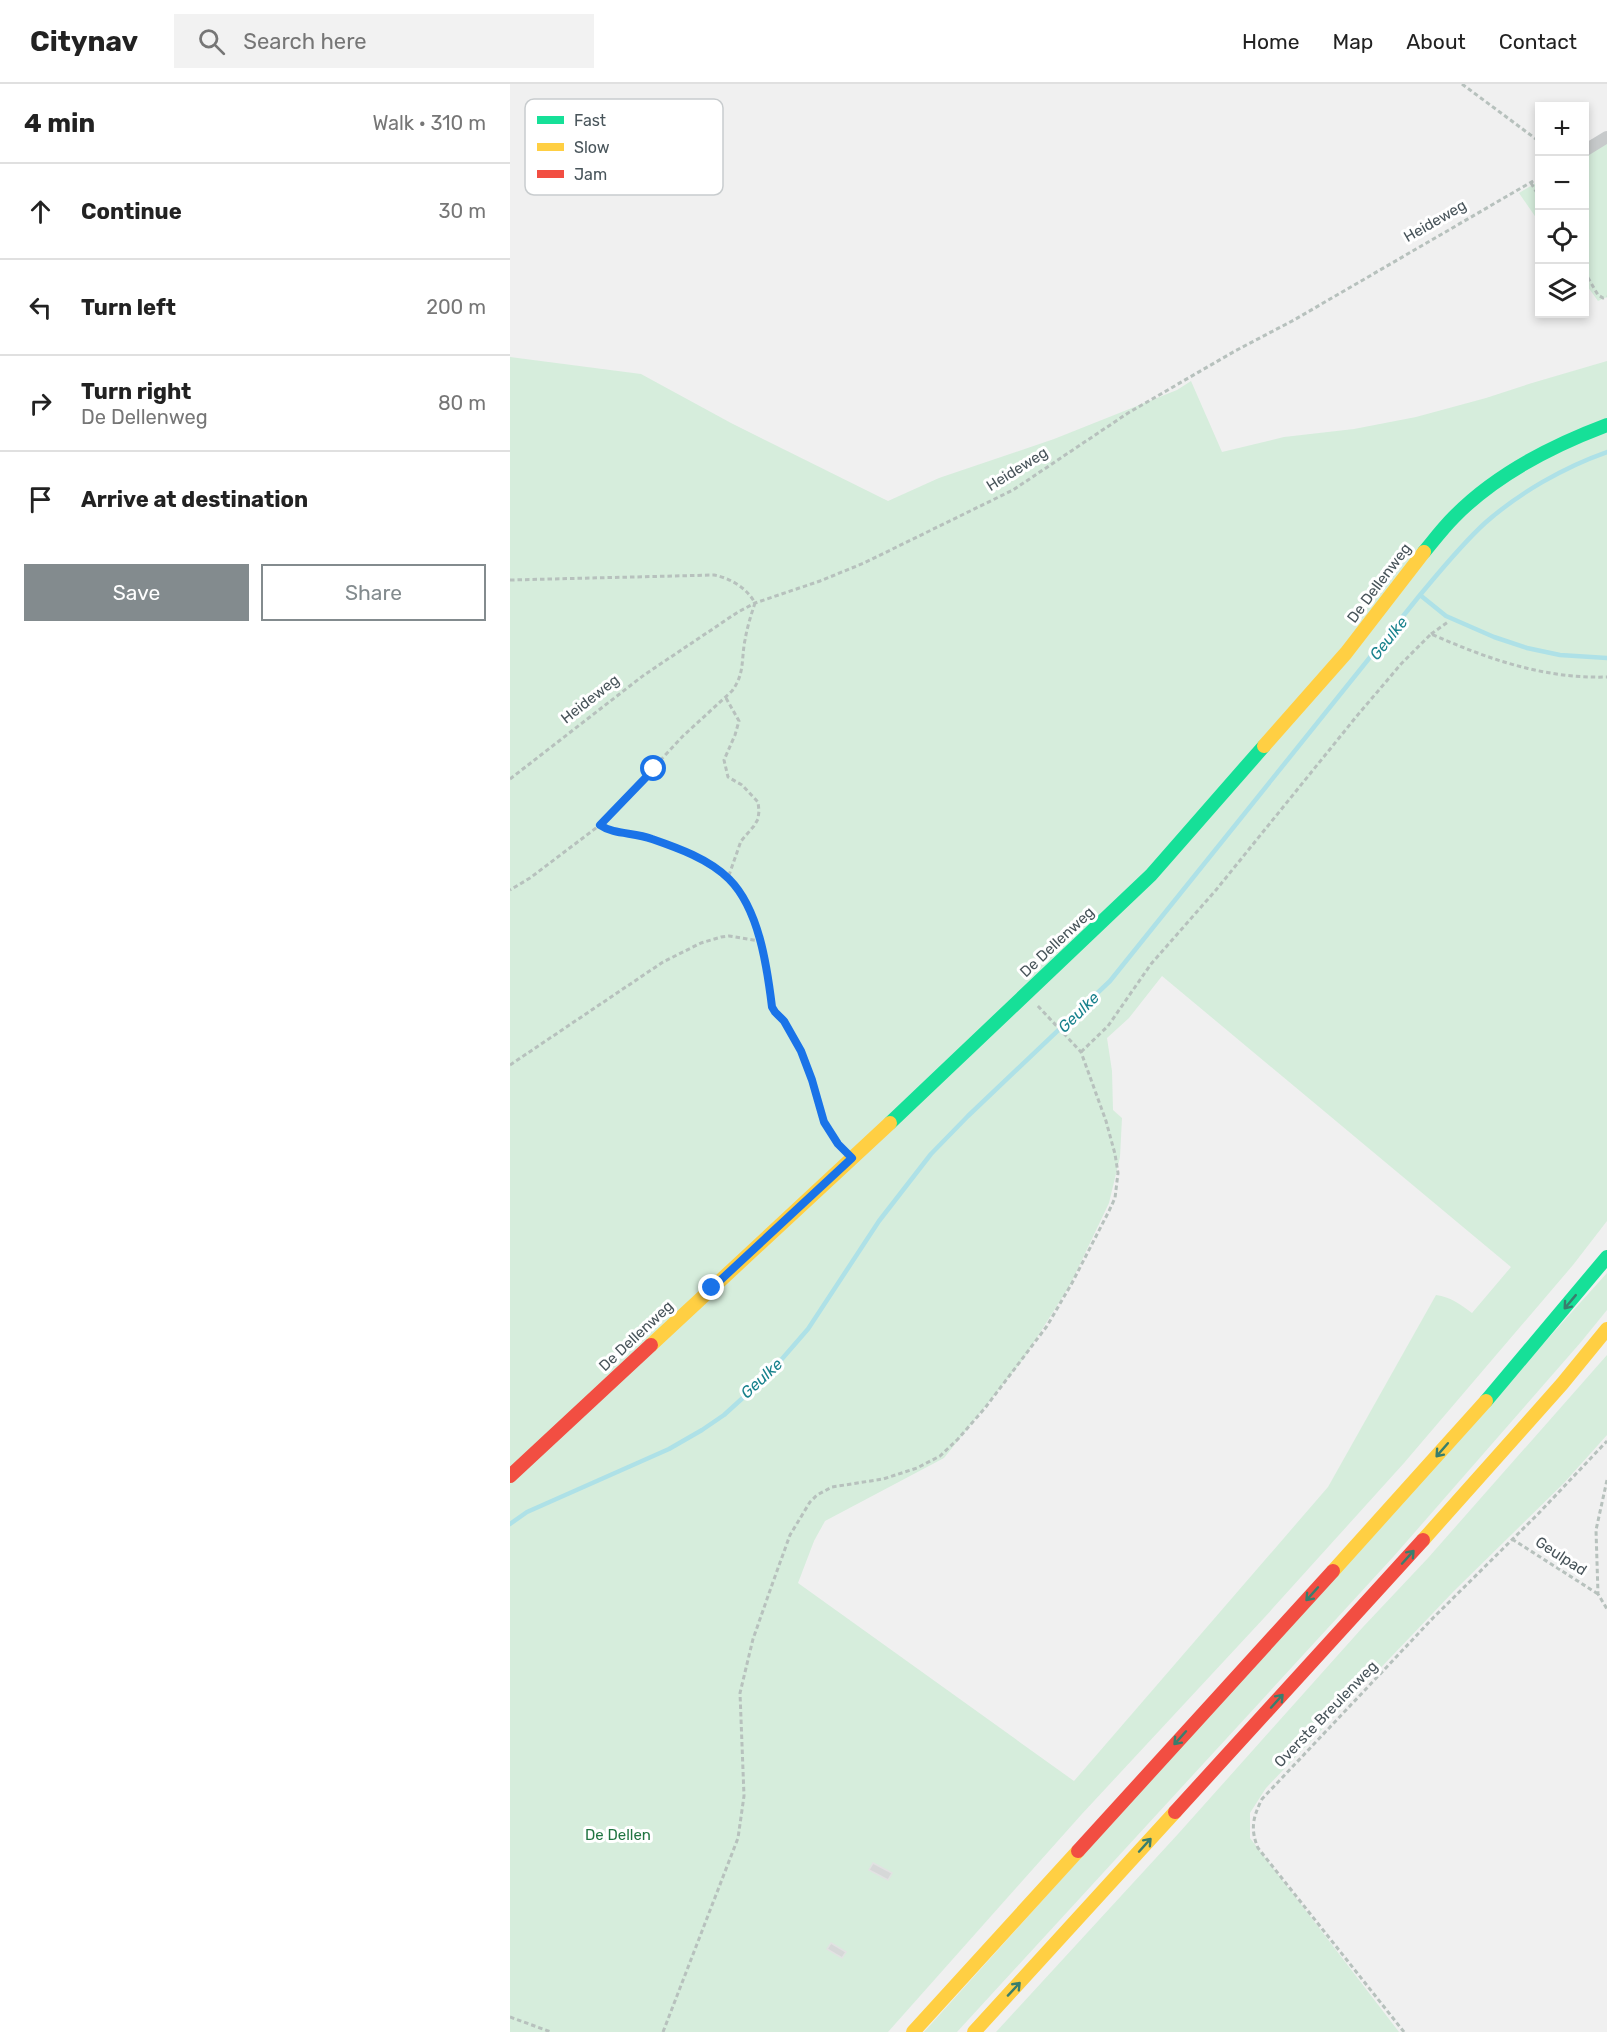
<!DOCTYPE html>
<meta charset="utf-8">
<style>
:root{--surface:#fff;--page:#f2f2f2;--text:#222;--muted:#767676;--line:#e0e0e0;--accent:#838b8e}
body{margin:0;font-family:Rubik,sans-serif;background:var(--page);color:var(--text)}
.controls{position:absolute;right:18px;top:18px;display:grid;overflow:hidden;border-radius:0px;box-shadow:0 3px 9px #0003}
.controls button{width:54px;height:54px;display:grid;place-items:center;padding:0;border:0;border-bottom:2px solid var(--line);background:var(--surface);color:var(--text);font:30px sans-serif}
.stop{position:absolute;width:18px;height:18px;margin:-14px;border:4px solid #1a73e8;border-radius:50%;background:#fff}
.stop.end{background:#1a73e8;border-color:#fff;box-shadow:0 2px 6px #0008}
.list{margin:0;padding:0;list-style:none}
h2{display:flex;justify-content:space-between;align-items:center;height:78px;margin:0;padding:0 24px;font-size:26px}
h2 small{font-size:20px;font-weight:400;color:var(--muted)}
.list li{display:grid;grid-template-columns:39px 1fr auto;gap:18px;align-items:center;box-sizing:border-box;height:96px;padding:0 24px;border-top:2px solid var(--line)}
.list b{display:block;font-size:22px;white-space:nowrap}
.list p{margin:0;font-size:20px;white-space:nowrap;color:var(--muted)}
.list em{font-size:20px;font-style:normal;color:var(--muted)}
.actions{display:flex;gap:12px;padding:18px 24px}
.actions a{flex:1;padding:14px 0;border:2px solid var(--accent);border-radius:0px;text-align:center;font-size:21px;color:var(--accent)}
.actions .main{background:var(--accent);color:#fff}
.icon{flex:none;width:33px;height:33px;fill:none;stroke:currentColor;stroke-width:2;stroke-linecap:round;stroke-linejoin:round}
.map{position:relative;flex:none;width:1097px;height:1948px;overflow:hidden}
header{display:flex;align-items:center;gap:36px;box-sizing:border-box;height:84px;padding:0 30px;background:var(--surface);border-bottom:2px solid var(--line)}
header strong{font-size:28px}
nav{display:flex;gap:33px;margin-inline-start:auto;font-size:21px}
.search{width:420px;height:54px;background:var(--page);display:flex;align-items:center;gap:15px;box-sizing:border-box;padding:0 21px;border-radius:0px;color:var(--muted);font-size:22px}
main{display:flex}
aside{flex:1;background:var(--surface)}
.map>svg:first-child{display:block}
.green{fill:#d6eddc;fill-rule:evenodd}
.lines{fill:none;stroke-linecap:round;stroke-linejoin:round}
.stream{stroke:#aee1e7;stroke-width:4.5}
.building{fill:#d6d8d8;stroke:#e1e2e2;stroke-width:1.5}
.path{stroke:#b7c1bd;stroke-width:3;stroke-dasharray:4.5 3;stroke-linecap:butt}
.street{stroke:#c7cacb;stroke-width:12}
.fast{stroke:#16e098;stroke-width:14}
.slow{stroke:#ffcf43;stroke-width:14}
.jam{stroke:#f24e42;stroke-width:14}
.oneway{stroke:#397e6d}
.route{stroke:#1a73e8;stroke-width:8}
.labels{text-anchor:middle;stroke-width:6;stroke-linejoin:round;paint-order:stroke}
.street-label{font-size:15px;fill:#48545a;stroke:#fff}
.park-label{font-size:15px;fill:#207441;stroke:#fff}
.water-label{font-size:16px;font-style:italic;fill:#19828d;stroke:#fff}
.key{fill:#fff;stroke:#c8ccce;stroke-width:1.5}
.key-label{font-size:16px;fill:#48545a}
</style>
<header>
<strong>Citynav</strong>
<div class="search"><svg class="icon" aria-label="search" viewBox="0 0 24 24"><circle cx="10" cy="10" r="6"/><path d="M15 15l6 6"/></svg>Search here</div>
<nav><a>Home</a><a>Map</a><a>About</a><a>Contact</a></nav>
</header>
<main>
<aside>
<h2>4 min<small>Walk · 310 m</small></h2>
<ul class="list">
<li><svg class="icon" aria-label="ahead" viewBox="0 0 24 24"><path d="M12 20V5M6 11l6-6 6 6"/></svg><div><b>Continue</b></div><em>30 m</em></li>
<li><svg class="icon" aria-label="left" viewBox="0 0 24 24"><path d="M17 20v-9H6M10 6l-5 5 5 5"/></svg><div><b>Turn left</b></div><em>200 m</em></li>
<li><svg class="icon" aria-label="right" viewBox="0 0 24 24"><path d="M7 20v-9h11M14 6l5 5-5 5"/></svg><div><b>Turn right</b><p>De Dellenweg</p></div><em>80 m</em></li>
<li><svg class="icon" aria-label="arrive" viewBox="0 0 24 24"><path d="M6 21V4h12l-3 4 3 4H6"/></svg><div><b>Arrive at destination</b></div></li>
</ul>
<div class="actions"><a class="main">Save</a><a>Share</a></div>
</aside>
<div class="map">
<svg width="1097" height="1948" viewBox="0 0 1097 1948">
<rect width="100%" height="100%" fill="#f0f0f0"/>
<!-- green -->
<path class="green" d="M1097,57V213L1088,217L1075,199L1074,71Z
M1029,97V138L1009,109Z
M0,273L131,290L221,339L378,417L429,394L544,355L667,306L681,297L712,368L774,353L844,345L906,333L976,314L1022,299L1097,277V1137L1063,1181L894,1379L754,1534L571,1731L378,1948H0ZM652,892L1001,1183L962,1229C950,1220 941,1213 926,1211L818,1403L564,1697L288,1499L304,1457L315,1437L434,1374L514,1274L560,1201L599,1119L610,1073L612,1034L603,1026L602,987L597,954L619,934Z
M1097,1189V1226L1071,1258L884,1472L447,1948H414Z
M1097,1271V1351L1054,1399L944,1507L756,1704L740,1729V1754L889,1948H486L668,1750L853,1543L918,1474Z"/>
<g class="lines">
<!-- stream -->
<path class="stream" d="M910,511L936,532L984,553L1017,564L1050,571L1097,574
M0,1440L17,1428L159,1365L192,1346L214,1331L258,1291L298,1245L369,1137L421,1070L458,1032L600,897L910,511C931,486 951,461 975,439C1009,409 1054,383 1097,368"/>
</g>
<!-- building -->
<path class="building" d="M363,1779L382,1789L378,1796L359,1786Z
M321,1859L336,1868L332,1874L317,1865Z"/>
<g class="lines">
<!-- path -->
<path class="path" d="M952,0L1030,58
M1021,99L1030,114
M1074,187L1088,211L1093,214L1097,213
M0,496L204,491C220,494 237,504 245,519C241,531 237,544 235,556C231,576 235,589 222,607L173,652L90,741L20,794L0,806
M921,550L938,538
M216,614L229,637L225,651L214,676L218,693L232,701L248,718L249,727L248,735L244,742L231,757L218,794
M0,695L134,591L228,528L245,519L310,497L354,479L503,406L618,329L725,267L784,236L1030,93
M90,741C101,749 112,747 125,749C132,751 139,754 146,756C171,765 200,776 219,795C249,825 257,882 262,923C265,929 270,932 274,937C281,945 286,956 290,966C306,998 306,1037 332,1064
M571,968L598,942L641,880L706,806L846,633L891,580L921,550C978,575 1034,595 1097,593
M0,981L153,878L191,859L211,853L219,852L249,857
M1097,1396L1086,1446L1088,1510L1097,1525
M1002,1455L1088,1510
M0,1933L41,1948
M153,1948L228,1754L234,1712L230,1609L243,1555L263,1498L280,1451L300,1418L307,1411L322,1403L373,1395L407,1384L430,1372L448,1355L475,1324L537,1242L562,1199L599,1127L605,1114L608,1089L605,1070L596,1037L571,968L527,921
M894,1948L748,1764C740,1745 743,1733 752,1715L923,1534L1028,1430L1097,1357"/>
<!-- street -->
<path class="street" d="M1074,67L1097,53"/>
<!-- fast -->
<path class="fast" d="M914,468C924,456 933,444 944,433C986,390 1041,362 1097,341
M380,1039L641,791L754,662
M976,1317L1097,1173"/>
<!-- slow -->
<path class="slow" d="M754,662L836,569L914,468
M141,1261L380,1039
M913,1456L1052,1300L1097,1245
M823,1487L976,1317
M403,1948L568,1767
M464,1948L665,1728"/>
<!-- jam -->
<path class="jam" d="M0,1392L141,1261
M665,1728L913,1456
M568,1767L823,1487"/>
</g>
<!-- one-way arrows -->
<defs><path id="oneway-shaft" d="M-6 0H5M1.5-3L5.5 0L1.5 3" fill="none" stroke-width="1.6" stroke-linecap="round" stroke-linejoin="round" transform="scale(1.5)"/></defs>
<g class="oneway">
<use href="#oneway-shaft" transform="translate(1060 1218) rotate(130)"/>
<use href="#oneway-shaft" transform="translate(932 1366) rotate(131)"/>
<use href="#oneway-shaft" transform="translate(898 1473) rotate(-48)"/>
<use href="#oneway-shaft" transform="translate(802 1510) rotate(132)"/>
<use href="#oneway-shaft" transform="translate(767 1617) rotate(-48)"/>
<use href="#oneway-shaft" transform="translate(670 1654) rotate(132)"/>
<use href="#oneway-shaft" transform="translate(635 1761) rotate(-48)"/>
<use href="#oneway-shaft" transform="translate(504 1905) rotate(-47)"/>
</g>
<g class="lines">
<!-- route -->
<path class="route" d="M144,685L90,741C104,751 124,748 142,755C168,764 199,775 219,795C249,825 257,882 262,923L265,928L274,937L291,967L302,996L314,1038L328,1060L342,1074L202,1204"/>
</g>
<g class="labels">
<!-- street labels -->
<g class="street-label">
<text transform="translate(925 137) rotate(-30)" y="5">Heideweg</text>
<text transform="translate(507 385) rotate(-32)" y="5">Heideweg</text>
<text transform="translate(869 499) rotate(-53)" y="5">De Dellenweg</text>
<text transform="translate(80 615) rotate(-38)" y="5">Heideweg</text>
<text transform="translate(547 858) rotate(-43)" y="5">De Dellenweg</text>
<text transform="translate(126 1252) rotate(-43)" y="5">De Dellenweg</text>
<text transform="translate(1051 1472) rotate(33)" y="5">Geulpad</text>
<text transform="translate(816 1630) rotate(-46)" y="5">Overste Breulenweg</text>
</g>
<!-- park labels -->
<g class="park-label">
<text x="108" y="1756">De Dellen</text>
</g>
<!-- water labels -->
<g class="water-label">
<text transform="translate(878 554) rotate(-51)" y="6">Geulke</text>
<text transform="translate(568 928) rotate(-44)" y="6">Geulke</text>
<text transform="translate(251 1294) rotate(-43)" y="6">Geulke</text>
</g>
</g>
<!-- legend -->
<rect x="15" y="15" width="198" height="96" rx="9" class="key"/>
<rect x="27" y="32" width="27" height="8" fill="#16e098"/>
<rect x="27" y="59" width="27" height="8" fill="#ffcf43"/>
<rect x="27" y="86" width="27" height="8" fill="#f24e42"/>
<g class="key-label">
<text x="64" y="42">Fast</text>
<text x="64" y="69">Slow</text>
<text x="64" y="96">Jam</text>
</g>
</svg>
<div class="controls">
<button>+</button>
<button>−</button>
<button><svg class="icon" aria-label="locate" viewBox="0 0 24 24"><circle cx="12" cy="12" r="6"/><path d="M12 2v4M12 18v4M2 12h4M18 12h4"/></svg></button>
<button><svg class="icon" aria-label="layers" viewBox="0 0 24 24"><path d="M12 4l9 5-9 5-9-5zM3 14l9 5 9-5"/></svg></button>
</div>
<div class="stop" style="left:144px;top:685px"></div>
<div class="stop end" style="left:202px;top:1204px"></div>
</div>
</main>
